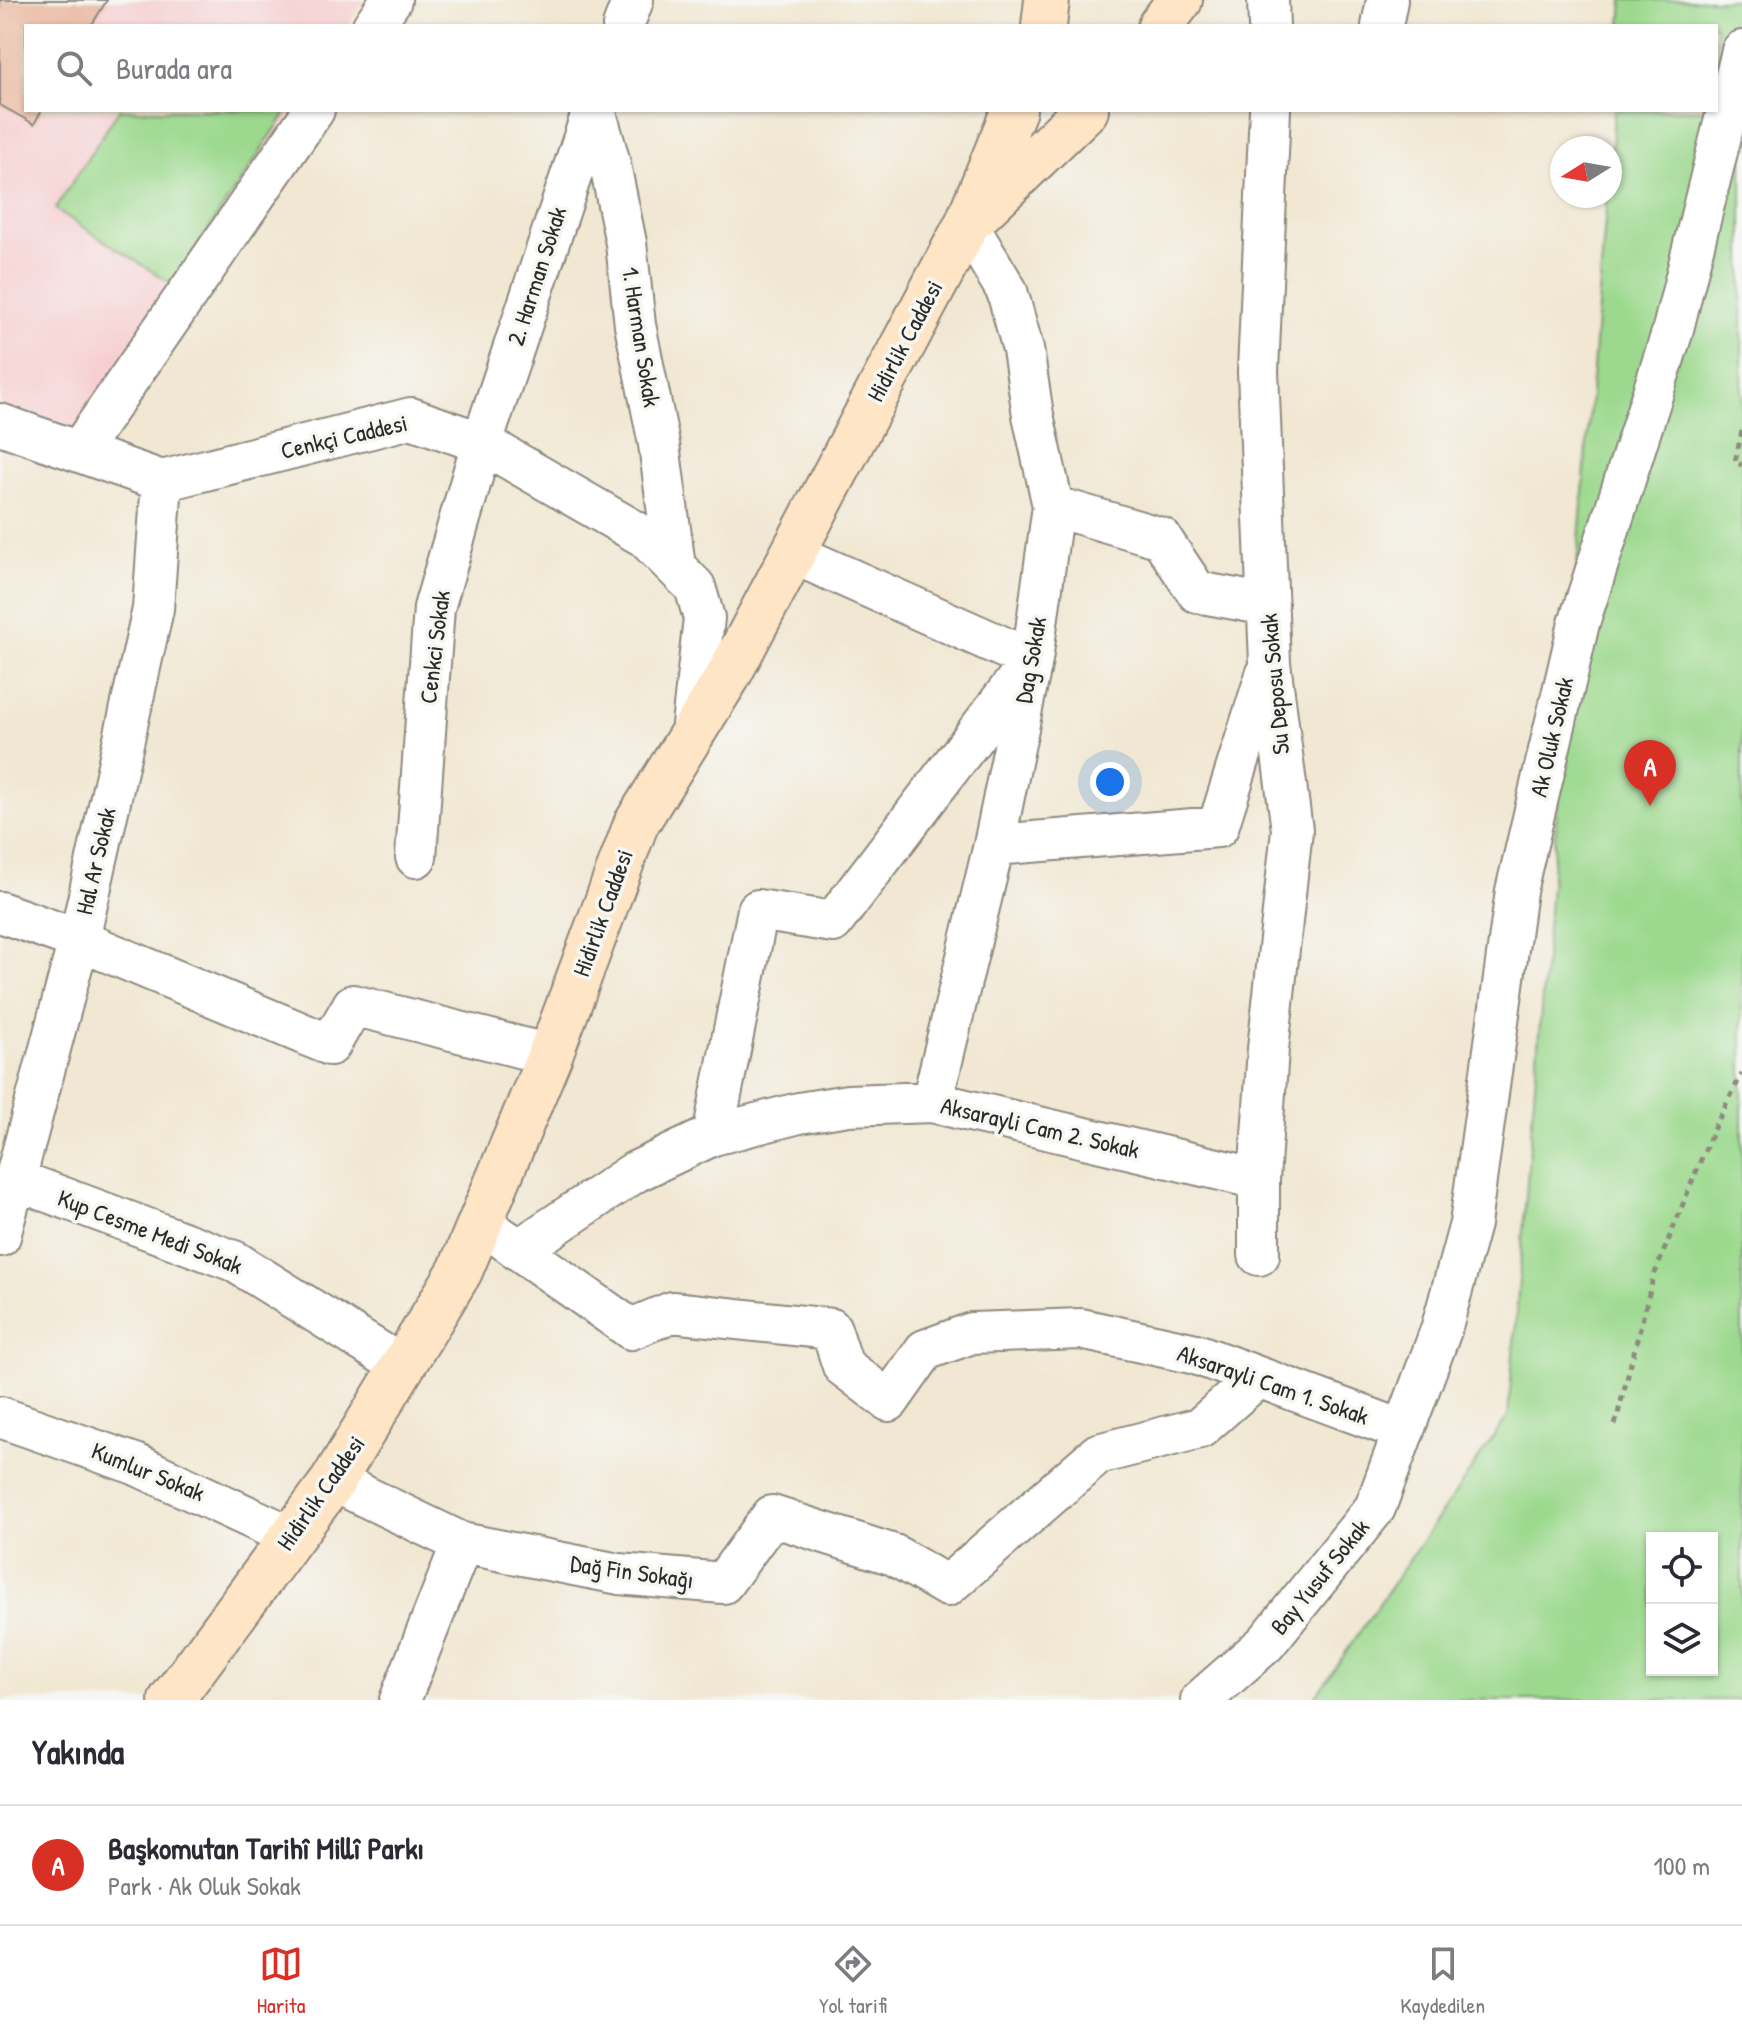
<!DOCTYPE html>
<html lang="tr">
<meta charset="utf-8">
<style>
:root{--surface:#fff;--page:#f2f2f3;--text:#2b2b33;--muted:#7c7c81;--line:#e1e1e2;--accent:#d93025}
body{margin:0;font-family:"Patrick Hand",sans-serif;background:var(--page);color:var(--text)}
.controls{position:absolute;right:24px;bottom:24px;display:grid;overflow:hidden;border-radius:0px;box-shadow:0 2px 6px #0004}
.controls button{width:72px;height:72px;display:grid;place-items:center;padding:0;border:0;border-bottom:2px solid var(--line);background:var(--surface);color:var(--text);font:40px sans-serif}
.compass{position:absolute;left:1550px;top:136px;width:72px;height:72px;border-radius:50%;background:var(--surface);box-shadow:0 2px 6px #0004;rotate:259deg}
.you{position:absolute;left:1110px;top:782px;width:28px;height:28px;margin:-20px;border:6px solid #fff;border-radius:50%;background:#1a73e8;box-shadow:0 0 0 12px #1a73e833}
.badge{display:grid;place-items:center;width:52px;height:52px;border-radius:50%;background:var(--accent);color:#fff;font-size:26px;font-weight:700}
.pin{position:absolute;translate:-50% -66px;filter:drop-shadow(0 2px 4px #0008)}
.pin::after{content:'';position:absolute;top:42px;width:28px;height:24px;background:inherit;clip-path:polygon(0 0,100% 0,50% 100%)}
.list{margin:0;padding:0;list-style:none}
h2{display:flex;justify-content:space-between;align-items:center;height:104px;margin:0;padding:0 32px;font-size:34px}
h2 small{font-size:26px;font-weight:400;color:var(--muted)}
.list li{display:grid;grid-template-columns:52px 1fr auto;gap:24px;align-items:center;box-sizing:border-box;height:120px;padding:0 32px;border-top:2px solid var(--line)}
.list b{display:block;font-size:30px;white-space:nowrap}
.list p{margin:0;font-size:26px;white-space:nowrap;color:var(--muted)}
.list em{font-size:26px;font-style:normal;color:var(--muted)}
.icon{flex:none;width:44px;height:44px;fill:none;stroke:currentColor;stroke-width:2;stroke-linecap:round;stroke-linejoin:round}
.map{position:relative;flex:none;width:1742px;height:1700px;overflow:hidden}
.search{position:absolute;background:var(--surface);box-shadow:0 2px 6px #0004;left:24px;right:24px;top:24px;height:88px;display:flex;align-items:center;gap:20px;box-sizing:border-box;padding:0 28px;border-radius:0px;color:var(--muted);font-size:30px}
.sheet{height:224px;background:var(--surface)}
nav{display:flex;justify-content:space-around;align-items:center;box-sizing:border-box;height:112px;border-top:2px solid var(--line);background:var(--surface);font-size:22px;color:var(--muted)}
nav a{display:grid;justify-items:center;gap:4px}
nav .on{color:var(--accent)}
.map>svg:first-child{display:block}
.built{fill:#f7cfd2}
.green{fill:#9cd98e;stroke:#64825c;stroke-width:2;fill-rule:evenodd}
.building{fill:#e9b79f}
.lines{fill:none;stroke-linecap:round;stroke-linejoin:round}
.street-casing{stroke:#8e897e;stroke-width:44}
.secondary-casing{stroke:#8e897e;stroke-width:48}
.path{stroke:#8e897e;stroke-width:5;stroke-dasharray:6 6;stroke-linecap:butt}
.street{stroke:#fff;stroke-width:40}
.secondary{stroke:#fee5c5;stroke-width:44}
.labels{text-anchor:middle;stroke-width:7;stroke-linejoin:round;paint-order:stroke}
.street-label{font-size:24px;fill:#2b2b2b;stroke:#f6f6f2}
</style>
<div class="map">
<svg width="1742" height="1700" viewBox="0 0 1742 1700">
<rect width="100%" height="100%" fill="#f6f6f2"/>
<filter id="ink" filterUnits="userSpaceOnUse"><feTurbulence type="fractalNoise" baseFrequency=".0125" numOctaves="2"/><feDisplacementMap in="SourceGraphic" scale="16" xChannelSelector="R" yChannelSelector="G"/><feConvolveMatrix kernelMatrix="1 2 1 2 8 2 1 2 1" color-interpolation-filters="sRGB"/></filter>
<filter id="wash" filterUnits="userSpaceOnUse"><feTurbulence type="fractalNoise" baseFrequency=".006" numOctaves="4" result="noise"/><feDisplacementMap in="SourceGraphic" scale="32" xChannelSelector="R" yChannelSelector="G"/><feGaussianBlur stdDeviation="1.8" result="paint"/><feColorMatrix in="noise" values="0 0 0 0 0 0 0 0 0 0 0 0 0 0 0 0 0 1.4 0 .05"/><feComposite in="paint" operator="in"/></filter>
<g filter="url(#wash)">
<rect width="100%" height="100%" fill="#f1e7d2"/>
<!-- built -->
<path class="built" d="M0,0H364L347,26H26V110H293L77,444L0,417Z"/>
<!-- green -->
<path class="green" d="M1623,0H1742V1700H1313L1508,1416L1607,196H1610L1614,110H1716V26H1621ZM1652,1538H1712V1670H1652Z
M119,110H288L172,284L55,209Z"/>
<g id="blocks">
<!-- building -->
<path class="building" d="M0,0H107L91,26H26V110H42L34,124L0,105Z"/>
</g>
</g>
<g filter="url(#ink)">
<use href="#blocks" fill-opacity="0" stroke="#8e897e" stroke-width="2"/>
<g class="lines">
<defs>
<path id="street" d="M1268,0L1269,26
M373,26L391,0
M623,26L633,0
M1382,26L1387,0
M595,110L609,160L626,243L635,325L659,444L675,567
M0,424L162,481L411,418L482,443L645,537L695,587L704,618L691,734
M79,451L314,110
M1053,506L1161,538L1197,592L1268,605
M994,845L1218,827L1266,675
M416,857L434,608L482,443L593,110
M0,912L79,940L330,1045L353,1005L550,1055
M932,1102L994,845L1032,660L1053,506L1033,415L1023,349L1007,291L967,224
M713,1135L758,910L833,922L1032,660L792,553
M16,1180L234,1261L402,1366
M481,1223L631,1329L672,1312L831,1329L843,1366L889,1401L925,1350L972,1333L1081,1329L1196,1354L1404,1431
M0,1236L79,940L153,609L162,481
M518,1250L635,1172L713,1135L799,1113L848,1105L932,1102L1259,1179
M1259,1255V1179L1268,1049L1292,830L1270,663L1258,371L1270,110
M0,1417L135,1464L292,1537
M333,1481L462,1543L619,1574L723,1583L772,1516L894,1555L947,1586L1098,1454L1200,1428L1258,1377
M400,1700L462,1543
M1201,1700L1266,1643L1375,1508L1441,1330L1470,1224L1516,891L1579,623L1672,333L1742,51"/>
<path id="secondary" d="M1044,26L1047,0
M1160,26L1180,0
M978,214L1086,110
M171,1700L333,1481L460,1271L550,1055L636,824L728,676L967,224L1014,110"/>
</defs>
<!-- street casing -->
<use href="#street" class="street-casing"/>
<!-- secondary casing -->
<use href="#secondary" class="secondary-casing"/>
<!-- path -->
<path class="path" d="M1742,431L1735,462L1742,465
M1615,1425L1653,1278L1713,1130L1742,1074"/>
<!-- street -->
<use href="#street" class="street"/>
<!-- secondary -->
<use href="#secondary" class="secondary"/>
</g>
</g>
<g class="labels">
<!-- street labels -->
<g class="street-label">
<text transform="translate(537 276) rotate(-72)" y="8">2. Harman Sokak</text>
<text transform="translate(641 337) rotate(81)" y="8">1. Harman Sokak</text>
<text transform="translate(905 341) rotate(-62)" y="8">Hidirlik Caddesi</text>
<text transform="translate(344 437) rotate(-13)" y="8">Cenkçi Caddesi</text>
<text transform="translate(435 647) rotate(-83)" y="8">Cenkci Sokak</text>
<text transform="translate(1031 660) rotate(-80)" y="8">Dag Sokak</text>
<text transform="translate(1275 684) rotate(-95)" y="8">Su Deposu Sokak</text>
<text transform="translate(1552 737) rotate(-77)" y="8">Ak Oluk Sokak</text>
<text transform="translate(96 861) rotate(-77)" y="8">Hal Ar Sokak</text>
<text transform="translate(603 913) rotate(-70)" y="8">Hidirlik Caddesi</text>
<text transform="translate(1040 1128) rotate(13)" y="8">Aksarayli Cam 2. Sokak</text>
<text transform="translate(150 1232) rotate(21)" y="8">Kup Cesme Medi Sokak</text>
<text transform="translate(1273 1385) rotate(19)" y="8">Aksarayli Cam 1. Sokak</text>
<text transform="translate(148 1472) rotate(22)" y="8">Kumlur Sokak</text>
<text transform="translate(321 1493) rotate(-55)" y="8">Hidirlik Caddesi</text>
<text transform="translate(632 1572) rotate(8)" y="8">Dağ Fin Sokağı</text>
<text transform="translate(1320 1577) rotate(-51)" y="8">Bay Yusuf Sokak</text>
</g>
</g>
</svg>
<div class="controls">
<button><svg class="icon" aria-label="locate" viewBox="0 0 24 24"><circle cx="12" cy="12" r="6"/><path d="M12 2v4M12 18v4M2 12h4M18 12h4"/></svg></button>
<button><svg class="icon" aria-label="layers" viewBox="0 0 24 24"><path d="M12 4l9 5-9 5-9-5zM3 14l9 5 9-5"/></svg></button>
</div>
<svg class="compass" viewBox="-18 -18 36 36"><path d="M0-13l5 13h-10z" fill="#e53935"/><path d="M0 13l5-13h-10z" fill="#7c7c81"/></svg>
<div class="you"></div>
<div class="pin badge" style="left:1650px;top:806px">A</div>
<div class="search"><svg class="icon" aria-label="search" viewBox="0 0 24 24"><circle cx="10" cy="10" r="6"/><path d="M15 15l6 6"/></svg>Burada ara</div>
</div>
<section class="sheet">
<h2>Yakında<small></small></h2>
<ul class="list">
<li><span class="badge">A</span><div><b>Başkomutan Tarihî Millî Parkı</b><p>Park · Ak Oluk Sokak</p></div><em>100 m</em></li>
</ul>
</section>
<nav>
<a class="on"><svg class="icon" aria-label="map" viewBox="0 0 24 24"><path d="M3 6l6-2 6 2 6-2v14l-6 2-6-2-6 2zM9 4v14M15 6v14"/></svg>Harita</a>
<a><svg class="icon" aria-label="directions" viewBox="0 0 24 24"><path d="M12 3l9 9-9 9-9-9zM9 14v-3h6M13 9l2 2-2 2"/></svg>Yol tarifi</a>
<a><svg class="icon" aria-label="saved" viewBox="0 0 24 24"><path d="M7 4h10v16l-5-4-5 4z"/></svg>Kaydedilen</a>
</nav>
